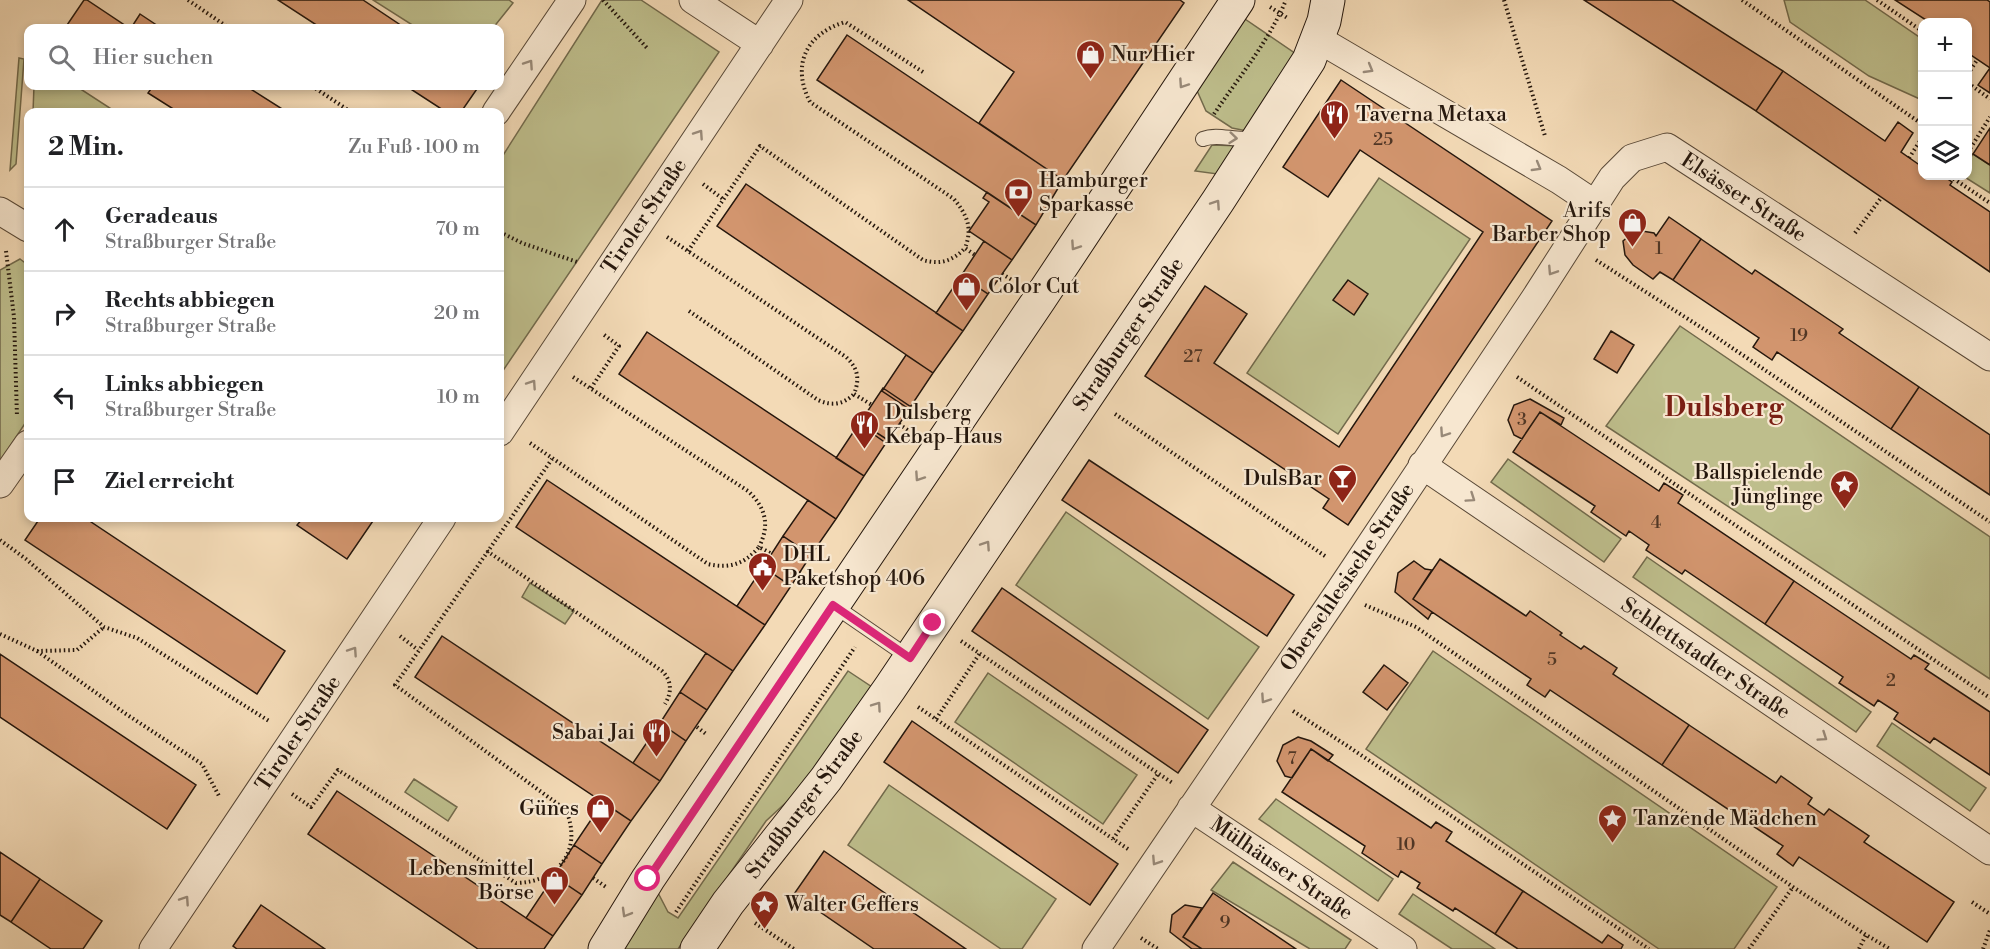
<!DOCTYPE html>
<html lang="de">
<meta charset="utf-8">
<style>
:root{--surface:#fff;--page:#f6f6f6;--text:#202124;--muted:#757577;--line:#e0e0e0}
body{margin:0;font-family:"Libre Bodoni",serif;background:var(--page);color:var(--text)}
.controls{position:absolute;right:18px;top:18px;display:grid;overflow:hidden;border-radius:12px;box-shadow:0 3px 9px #0003}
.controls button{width:54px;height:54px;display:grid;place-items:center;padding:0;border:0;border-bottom:2px solid var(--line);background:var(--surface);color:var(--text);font:30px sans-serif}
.stop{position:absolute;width:18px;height:18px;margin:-14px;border:4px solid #db2777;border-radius:50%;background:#fff}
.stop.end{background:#db2777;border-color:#fff;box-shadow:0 2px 6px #0008}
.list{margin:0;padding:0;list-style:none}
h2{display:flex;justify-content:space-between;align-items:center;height:78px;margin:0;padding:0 24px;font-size:26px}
h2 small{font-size:20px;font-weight:400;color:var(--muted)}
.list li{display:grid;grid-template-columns:39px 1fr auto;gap:18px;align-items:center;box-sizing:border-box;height:84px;padding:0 24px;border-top:2px solid var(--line)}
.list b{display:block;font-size:22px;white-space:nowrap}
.list p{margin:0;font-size:20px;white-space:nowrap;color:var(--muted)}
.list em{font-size:20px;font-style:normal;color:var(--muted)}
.icon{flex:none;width:33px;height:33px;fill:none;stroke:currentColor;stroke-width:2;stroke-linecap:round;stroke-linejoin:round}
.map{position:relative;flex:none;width:1990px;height:949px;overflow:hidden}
.search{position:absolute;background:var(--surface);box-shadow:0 3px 9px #0003;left:24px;top:24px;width:480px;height:66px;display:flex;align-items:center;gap:15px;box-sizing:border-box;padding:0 21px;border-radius:12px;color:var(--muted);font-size:22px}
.panel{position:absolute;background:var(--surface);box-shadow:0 3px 9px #0003;left:24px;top:108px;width:480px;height:414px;border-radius:12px}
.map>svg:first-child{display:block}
.green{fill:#bebe8c;stroke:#726a4c;stroke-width:1.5}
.building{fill:#d2956e;stroke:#25170d;stroke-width:1.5}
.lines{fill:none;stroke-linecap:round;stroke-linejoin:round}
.service-casing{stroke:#584837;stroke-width:16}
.minor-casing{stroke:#584837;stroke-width:29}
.secondary-casing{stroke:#25170d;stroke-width:35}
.path{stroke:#25170d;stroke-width:4;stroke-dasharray:1.5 3;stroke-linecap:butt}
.service{stroke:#f7e7d0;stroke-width:14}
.minor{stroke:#f7e7d0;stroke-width:27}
.secondary{stroke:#f7e7d0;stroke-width:33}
.oneway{stroke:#988978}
.route{stroke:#db2777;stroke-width:8}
.labels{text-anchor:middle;stroke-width:4.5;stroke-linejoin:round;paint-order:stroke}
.number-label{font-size:18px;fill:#503625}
.poi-label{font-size:21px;fill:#25170d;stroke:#f7e7d0;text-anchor:start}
.street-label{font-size:21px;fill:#25170d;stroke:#f7e7d0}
.district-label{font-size:27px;font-weight:bold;fill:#7a1f14;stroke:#f7e7d0}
</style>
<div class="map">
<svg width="1990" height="949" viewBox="0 0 1990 949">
<rect width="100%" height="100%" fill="#f3dab6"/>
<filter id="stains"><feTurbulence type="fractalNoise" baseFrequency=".00333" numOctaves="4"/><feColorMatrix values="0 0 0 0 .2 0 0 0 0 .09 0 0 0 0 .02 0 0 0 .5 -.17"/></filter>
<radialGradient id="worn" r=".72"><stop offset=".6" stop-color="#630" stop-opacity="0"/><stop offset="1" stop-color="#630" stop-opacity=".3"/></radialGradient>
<!-- green -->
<path class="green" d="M373,0H509L513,3L493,28H417Z
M602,0H641L719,52L500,375V160Z
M1784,0H1865L1922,39V100L1869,76L1790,22Z
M1242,17L1299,56L1247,131L1232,128L1206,111L1195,86Z
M19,58L24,59L16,164L10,170Z
M34,86H76L116,112H33Z
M1212,145L1244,146L1225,175L1195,171Z
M1973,154L1990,165V193L1963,176H1968V161Z
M1379,178L1470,239L1338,434L1247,373Z
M20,259L28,265V419L0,461V270Z
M1680,326L1990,537V679L1606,426Z
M1508,459L1621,539L1604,562L1491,482Z
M1066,512L1259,647L1208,719L1016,585Z
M1647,557L1871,712L1856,732L1633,577Z
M530,583L574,611L565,624L522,597Z
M1433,651L1777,887L1734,949H1659L1366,749Z
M848,671L875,689L818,773L766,821L678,949H618L655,887L668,912L678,918Z
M988,673L1137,775L1103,824L955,722Z
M1892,723L1986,788L1970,811L1877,746Z
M414,779L457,807L448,821L405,792Z
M889,785L1056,899L1022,949H1001L848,845Z
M1276,799L1393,879L1378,901L1259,819Z
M1233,862L1351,940L1345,949H1310L1211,890Z
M1413,894L1495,949H1452L1399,914Z"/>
<!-- building -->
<path class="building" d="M84,0H87L129,28H65Z
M278,0H363L405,28H321Z
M908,0H1180L1184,3L1063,180L979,123L1014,72Z
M1584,0H1672L1783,71L1756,111Z
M1895,0H1987L1990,2V93L1978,85L1990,68L1968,53V22H1929Z
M140,14L161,28H131Z
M847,35L1063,180L1036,225L817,80Z
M1783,71L1885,141L1898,122L1913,133L1901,152L1921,166L1922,164V176H1943L1952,182L1950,185L1990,212V272L1756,111Z
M1341,80L1552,221L1348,525L1323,508L1329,499L1145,376L1205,286L1247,314L1214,363L1339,447L1483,232L1360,150L1328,197L1283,167Z
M153,86H246L287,112H178L148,93Z
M406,86H479L461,112H446Z
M1990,128V165L1973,154Z
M746,184L963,331L933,373L717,226Z
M987,192L1036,225L1012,260L969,231L989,202L983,198Z
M1669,217L1701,239L1673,280L1660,272L1653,279L1633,265L1625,255L1623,241L1636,230L1654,233L1656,236Z
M1701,239L1752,274L1755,270L1843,329L1839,333L1919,387L1891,429L1777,352L1772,360L1753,347L1759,338L1673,280Z
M984,241L1012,260L988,294L961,276Z
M961,276L988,294L963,331L936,313Z
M1348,280L1368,294L1354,315L1333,300Z
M1611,331L1634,345L1617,373L1594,359Z
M647,332L864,476L836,519L619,374Z
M906,355L933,373L909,409L882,391Z
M1919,387L1990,435V495L1891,429Z
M883,388L911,407L886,443L859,424Z
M1530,399L1564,418L1561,425L1540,412L1522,439L1514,435L1508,420L1514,405Z
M1540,412L1659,491L1664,483L1683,495L1678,503L1794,581L1765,624L1685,570L1682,574L1646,550L1649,545L1629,531L1626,536L1591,512L1595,506L1513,452Z
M860,422L888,440L864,476L836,458Z
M1089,460L1294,595L1267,636L1062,500Z
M547,480L765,625L733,671L516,527Z
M808,500L836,519L811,555L783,536Z
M40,518H85L285,651L257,694L25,540Z
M303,518H375L347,559L297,525Z
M783,536L811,555L791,586L763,567Z
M1440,559L1526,616L1530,611L1562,633L1560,635L1581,649L1584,646L1617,668L1613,674L1689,725L1662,765L1550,690L1545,697L1527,685L1531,679L1413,599Z
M1414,561L1425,569L1432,570L1413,599L1432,612L1428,619L1395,592L1398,573Z
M763,567L791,586L765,625L737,606Z
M1794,581L1911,659L1914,655L1929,664L1925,669L1990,712V775L1934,738L1930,743L1894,719L1898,713L1878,700L1874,706L1839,683L1843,677L1765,624Z
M1002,588L1208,730L1178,773L972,631Z
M442,636L660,781L631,821L415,677Z
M706,653L733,671L707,710L680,692Z
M0,654L196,785L167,829L0,717Z
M1384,665L1408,683L1387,710L1363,692Z
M680,692L707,710L686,741L660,723Z
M912,721L1118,864L1090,905L884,762Z
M660,723L686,741L660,781L633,763Z
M1689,725L1776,783L1781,776L1812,798L1808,804L1824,815L1829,809L1869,836L1864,842L1954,902L1927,942L1799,857L1793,866L1777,854L1783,846L1662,765Z
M1298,737L1311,741L1333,755L1328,761L1311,749L1292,778L1285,776L1277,761L1283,745Z
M1311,749L1431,828L1436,822L1452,832L1446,841L1523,891L1495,934L1455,908L1453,911L1417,888L1420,883L1401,871L1398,877L1362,853L1365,846L1282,792Z
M337,791L553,936L544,949H478L308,834Z
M603,802L631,821L602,864L574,845Z
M574,845L602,864L582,895L554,876Z
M824,851L966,949H874L794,894Z
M0,852L40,879L11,922L0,915Z
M554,876L582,895L553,936L526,918Z
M40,879L102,921L83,949H51L11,922Z
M1523,891L1602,943L1608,935L1623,945L1621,949H1518L1495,934Z
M1213,893L1296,949H1202L1183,937Z
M261,905L325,949H237L233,946Z
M1185,905L1202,908L1183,937L1202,949H1192L1170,932L1172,915Z"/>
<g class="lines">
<defs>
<path id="service" d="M1203,139C1220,132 1240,144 1257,136
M833,605L910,658"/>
<path id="minor" d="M693,0L760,44
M1318,39L1559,180L1595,204
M496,112L572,0
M0,211L28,228
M500,432L789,0
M1422,465L1990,851
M0,484L28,444
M1191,808L1403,949
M153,949L442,518
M1096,949L1338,593L1535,298L1612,178L1632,158L1667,147L1990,357"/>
<path id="secondary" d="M605,949L648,879L1039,300L1238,0
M697,949L728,903L826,779L890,688L1218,201L1309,60L1324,21L1328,0"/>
</defs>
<!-- service casing -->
<use href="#service" class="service-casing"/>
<!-- minor casing -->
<use href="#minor" class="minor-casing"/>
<!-- secondary casing -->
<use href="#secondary" class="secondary-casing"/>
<!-- path -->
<path class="path" d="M188,0L229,28
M603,0L647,48
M1504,0L1545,136
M1742,0L1922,124
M1877,0L1922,31
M1270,7L1289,19
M923,72L845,22C806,34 791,65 810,102L954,199C967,215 973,228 965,248
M1968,74L1977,60
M1968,83L1990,99
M312,86L351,112
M1214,114C1239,77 1269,41 1286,0
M1968,152L1990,117
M1909,158L1922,138
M1952,176L1951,177L1990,203
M703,184L723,199
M500,232L522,243L577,262
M1855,233L1881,198
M667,237L846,357C858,368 860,379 854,394L872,405
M6,251L14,317L17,417
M688,251L760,146L923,260C940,265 953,261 965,248L975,255
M1596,260L1713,335L1990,522
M1002,274L1012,280
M689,311L818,400C831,406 843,405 854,394
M573,377L748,491C766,508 770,525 759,547
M1517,377L1990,698
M591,388L619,346L603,334
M1115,414L1325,556
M899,424L909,431
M530,443L708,564C729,569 745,564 759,547L772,554
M0,540L26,559L104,627L137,638L269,721
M487,551L662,671C672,681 672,692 665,704
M799,572L810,582
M1365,605L1416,627L1793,887L1866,935L1890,949
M0,634L37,651L77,650L104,627
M400,636L418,650
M961,641L1174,784
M37,651L126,714L202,764L219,796
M918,707L1128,849
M1293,711L1346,745L1649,949
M936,719L980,653
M697,727L706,734
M292,794L311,807L338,770L516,883C558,882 583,851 566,810L395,685L552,459
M1113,839L1158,774
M593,878L606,887
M1972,902L1990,914
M676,912L855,647
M755,923L794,949
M1141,938L1158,949
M1749,949L1793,887
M1859,949L1866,935
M1983,949L1990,930"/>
<!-- service -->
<use href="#service" class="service"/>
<!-- minor -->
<use href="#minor" class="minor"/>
<!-- secondary -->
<use href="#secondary" class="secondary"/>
</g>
<!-- one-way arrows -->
<defs><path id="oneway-chevron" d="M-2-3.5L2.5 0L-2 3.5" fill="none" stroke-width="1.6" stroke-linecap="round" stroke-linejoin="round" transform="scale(1.5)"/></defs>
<g class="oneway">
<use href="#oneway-chevron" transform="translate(529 64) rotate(-56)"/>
<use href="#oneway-chevron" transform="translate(1369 69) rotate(30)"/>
<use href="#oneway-chevron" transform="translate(1183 84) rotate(124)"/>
<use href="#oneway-chevron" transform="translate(699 134) rotate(-56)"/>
<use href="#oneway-chevron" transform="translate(1233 138) rotate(6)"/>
<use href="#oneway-chevron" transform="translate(1537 167) rotate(30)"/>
<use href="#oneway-chevron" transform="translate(1216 204) rotate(-56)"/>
<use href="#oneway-chevron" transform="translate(1075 246) rotate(124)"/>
<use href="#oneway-chevron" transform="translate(1552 271) rotate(123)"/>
<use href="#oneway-chevron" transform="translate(532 384) rotate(-56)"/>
<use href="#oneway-chevron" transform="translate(1444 433) rotate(124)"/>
<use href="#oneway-chevron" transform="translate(919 477) rotate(124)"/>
<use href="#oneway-chevron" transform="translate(1471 498) rotate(34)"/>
<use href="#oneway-chevron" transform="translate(986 545) rotate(-56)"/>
<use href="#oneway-chevron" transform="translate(353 651) rotate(-56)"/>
<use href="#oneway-chevron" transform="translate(1265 699) rotate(124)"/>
<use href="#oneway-chevron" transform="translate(877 706) rotate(-55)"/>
<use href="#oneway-chevron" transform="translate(1823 737) rotate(34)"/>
<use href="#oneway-chevron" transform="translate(1156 861) rotate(123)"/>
<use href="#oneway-chevron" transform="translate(185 900) rotate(-56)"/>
<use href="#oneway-chevron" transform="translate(626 913) rotate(120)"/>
</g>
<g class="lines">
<!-- route -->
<path class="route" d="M648,879L833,605L910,658L933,623"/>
</g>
<!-- icons -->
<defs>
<symbol id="shop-pin" viewBox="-11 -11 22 30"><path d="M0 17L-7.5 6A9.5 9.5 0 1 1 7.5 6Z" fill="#8f2418" stroke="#f7e7d0"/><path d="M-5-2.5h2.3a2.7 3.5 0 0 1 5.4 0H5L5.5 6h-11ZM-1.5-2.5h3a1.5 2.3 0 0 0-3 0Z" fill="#fff"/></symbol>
<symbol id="restaurant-pin" viewBox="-11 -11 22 30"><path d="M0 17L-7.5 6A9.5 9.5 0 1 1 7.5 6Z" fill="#8f2418" stroke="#f7e7d0"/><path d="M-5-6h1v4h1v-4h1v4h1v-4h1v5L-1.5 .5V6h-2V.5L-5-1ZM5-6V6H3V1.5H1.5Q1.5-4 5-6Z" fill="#fff"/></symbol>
<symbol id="bank-pin" viewBox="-11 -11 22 30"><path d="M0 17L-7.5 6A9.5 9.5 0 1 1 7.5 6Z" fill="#8f2418" stroke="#f7e7d0"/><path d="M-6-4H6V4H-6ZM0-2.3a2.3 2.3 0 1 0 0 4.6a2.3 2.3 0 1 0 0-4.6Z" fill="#fff"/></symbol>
<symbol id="bar-pin" viewBox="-11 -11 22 30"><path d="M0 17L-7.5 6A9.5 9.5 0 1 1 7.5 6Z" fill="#8f2418" stroke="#f7e7d0"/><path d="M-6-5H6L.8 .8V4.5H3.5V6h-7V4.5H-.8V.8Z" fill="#fff"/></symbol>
<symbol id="sight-pin" viewBox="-11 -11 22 30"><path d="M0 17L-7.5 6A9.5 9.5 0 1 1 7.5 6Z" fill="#8f2418" stroke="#f7e7d0"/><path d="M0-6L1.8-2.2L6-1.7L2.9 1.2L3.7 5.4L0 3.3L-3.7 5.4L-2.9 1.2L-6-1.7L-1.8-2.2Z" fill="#fff"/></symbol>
<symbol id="civic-pin" viewBox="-11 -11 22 30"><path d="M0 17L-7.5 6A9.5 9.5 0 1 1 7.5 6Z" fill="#8f2418" stroke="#f7e7d0"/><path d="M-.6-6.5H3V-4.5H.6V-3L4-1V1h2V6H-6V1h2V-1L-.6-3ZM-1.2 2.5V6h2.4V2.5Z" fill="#fff"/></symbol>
</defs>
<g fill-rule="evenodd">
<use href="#shop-pin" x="1074" y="38" width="33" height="45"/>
<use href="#restaurant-pin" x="1318" y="98" width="33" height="45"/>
<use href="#bank-pin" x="1002" y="176" width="33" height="45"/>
<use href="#shop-pin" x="1616" y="206" width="33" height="45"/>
<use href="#shop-pin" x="950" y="270" width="33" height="45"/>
<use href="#restaurant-pin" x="848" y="408" width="33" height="45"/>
<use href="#bar-pin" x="1326" y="462" width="33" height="45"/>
<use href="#sight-pin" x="1828" y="468" width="33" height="45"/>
<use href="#civic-pin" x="746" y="550" width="33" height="45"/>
<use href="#restaurant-pin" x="640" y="716" width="33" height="45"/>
<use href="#shop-pin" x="584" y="792" width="33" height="45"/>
<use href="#sight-pin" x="1596" y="802" width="33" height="45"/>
<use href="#shop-pin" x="538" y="864" width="33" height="45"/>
<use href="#sight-pin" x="748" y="888" width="33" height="45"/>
</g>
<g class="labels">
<!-- number labels -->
<g class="number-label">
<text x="1383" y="145">25</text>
<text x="1659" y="254">1</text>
<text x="1799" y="341">19</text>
<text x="1193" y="362">27</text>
<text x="1522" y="425">3</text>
<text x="1656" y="528">4</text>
<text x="1552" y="665">5</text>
<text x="1891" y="686">2</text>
<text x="1292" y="764">7</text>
<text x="1406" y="850">10</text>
<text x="1225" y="928">9</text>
</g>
<!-- poi labels -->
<g class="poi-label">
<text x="1111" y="61">Nur Hier</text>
<text x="1356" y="121">Taverna Metaxa</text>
<text x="1039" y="187">Hamburger<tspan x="1039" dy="24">Sparkasse</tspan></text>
<text x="1611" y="217" text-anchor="end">Arifs<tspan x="1611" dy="24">Barber Shop</tspan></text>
<text x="988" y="293">Color Cut</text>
<text x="885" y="419">Dulsberg<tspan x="885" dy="24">Kebap-Haus</tspan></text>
<text x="1823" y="479" text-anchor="end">Ballspielende<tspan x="1823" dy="24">Jünglinge</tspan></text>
<text x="1322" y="485" text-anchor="end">DulsBar</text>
<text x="783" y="561">DHL<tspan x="783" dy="24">Paketshop 406</tspan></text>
<text x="635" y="739" text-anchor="end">Sabai Jai</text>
<text x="579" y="815" text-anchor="end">Günes</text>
<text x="1633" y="825">Tanzende Mädchen</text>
<text x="534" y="875" text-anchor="end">Lebensmittel<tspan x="534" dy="24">Börse</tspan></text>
<text x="785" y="911">Walter Geffers</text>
</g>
<!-- street labels -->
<g class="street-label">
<text transform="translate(1744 197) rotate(33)" y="7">Elsässer Straße</text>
<text transform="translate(644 216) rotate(-56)" y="7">Tiroler Straße</text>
<text transform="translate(1128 334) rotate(-56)" y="7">Straßburger Straße</text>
<text transform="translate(1347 577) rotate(-56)" y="7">Oberschlesische Straße</text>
<text transform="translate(1706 658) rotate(34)" y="7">Schlettstadter Straße</text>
<text transform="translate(298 733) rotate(-56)" y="7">Tiroler Straße</text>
<text transform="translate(804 804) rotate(-53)" y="7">Straßburger Straße</text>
<text transform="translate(1282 868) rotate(34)" y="7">Mülhäuser Straße</text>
</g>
<!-- district labels -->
<g class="district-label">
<text x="1724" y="416">Dulsberg</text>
</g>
</g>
<rect width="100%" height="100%" filter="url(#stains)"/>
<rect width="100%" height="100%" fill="url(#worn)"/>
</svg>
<div class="controls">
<button>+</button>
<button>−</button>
<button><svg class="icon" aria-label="layers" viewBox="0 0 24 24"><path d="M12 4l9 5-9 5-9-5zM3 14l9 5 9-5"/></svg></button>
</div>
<div class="stop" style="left:648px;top:879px"></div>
<div class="stop end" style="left:933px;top:623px"></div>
<div class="search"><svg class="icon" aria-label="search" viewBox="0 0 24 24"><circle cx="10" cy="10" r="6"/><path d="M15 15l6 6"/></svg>Hier suchen</div>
<section class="panel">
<h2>2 Min.<small>Zu Fuß · 100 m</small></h2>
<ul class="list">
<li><svg class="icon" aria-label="ahead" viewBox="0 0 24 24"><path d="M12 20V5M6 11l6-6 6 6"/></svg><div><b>Geradeaus</b><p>Straßburger Straße</p></div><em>70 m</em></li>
<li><svg class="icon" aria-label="right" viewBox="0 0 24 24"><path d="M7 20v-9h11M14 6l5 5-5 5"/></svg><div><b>Rechts abbiegen</b><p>Straßburger Straße</p></div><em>20 m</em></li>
<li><svg class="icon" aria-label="left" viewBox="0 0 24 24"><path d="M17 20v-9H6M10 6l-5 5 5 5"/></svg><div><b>Links abbiegen</b><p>Straßburger Straße</p></div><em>10 m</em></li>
<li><svg class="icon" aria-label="arrive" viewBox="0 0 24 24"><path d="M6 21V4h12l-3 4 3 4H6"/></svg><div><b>Ziel erreicht</b></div></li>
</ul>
</section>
</div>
